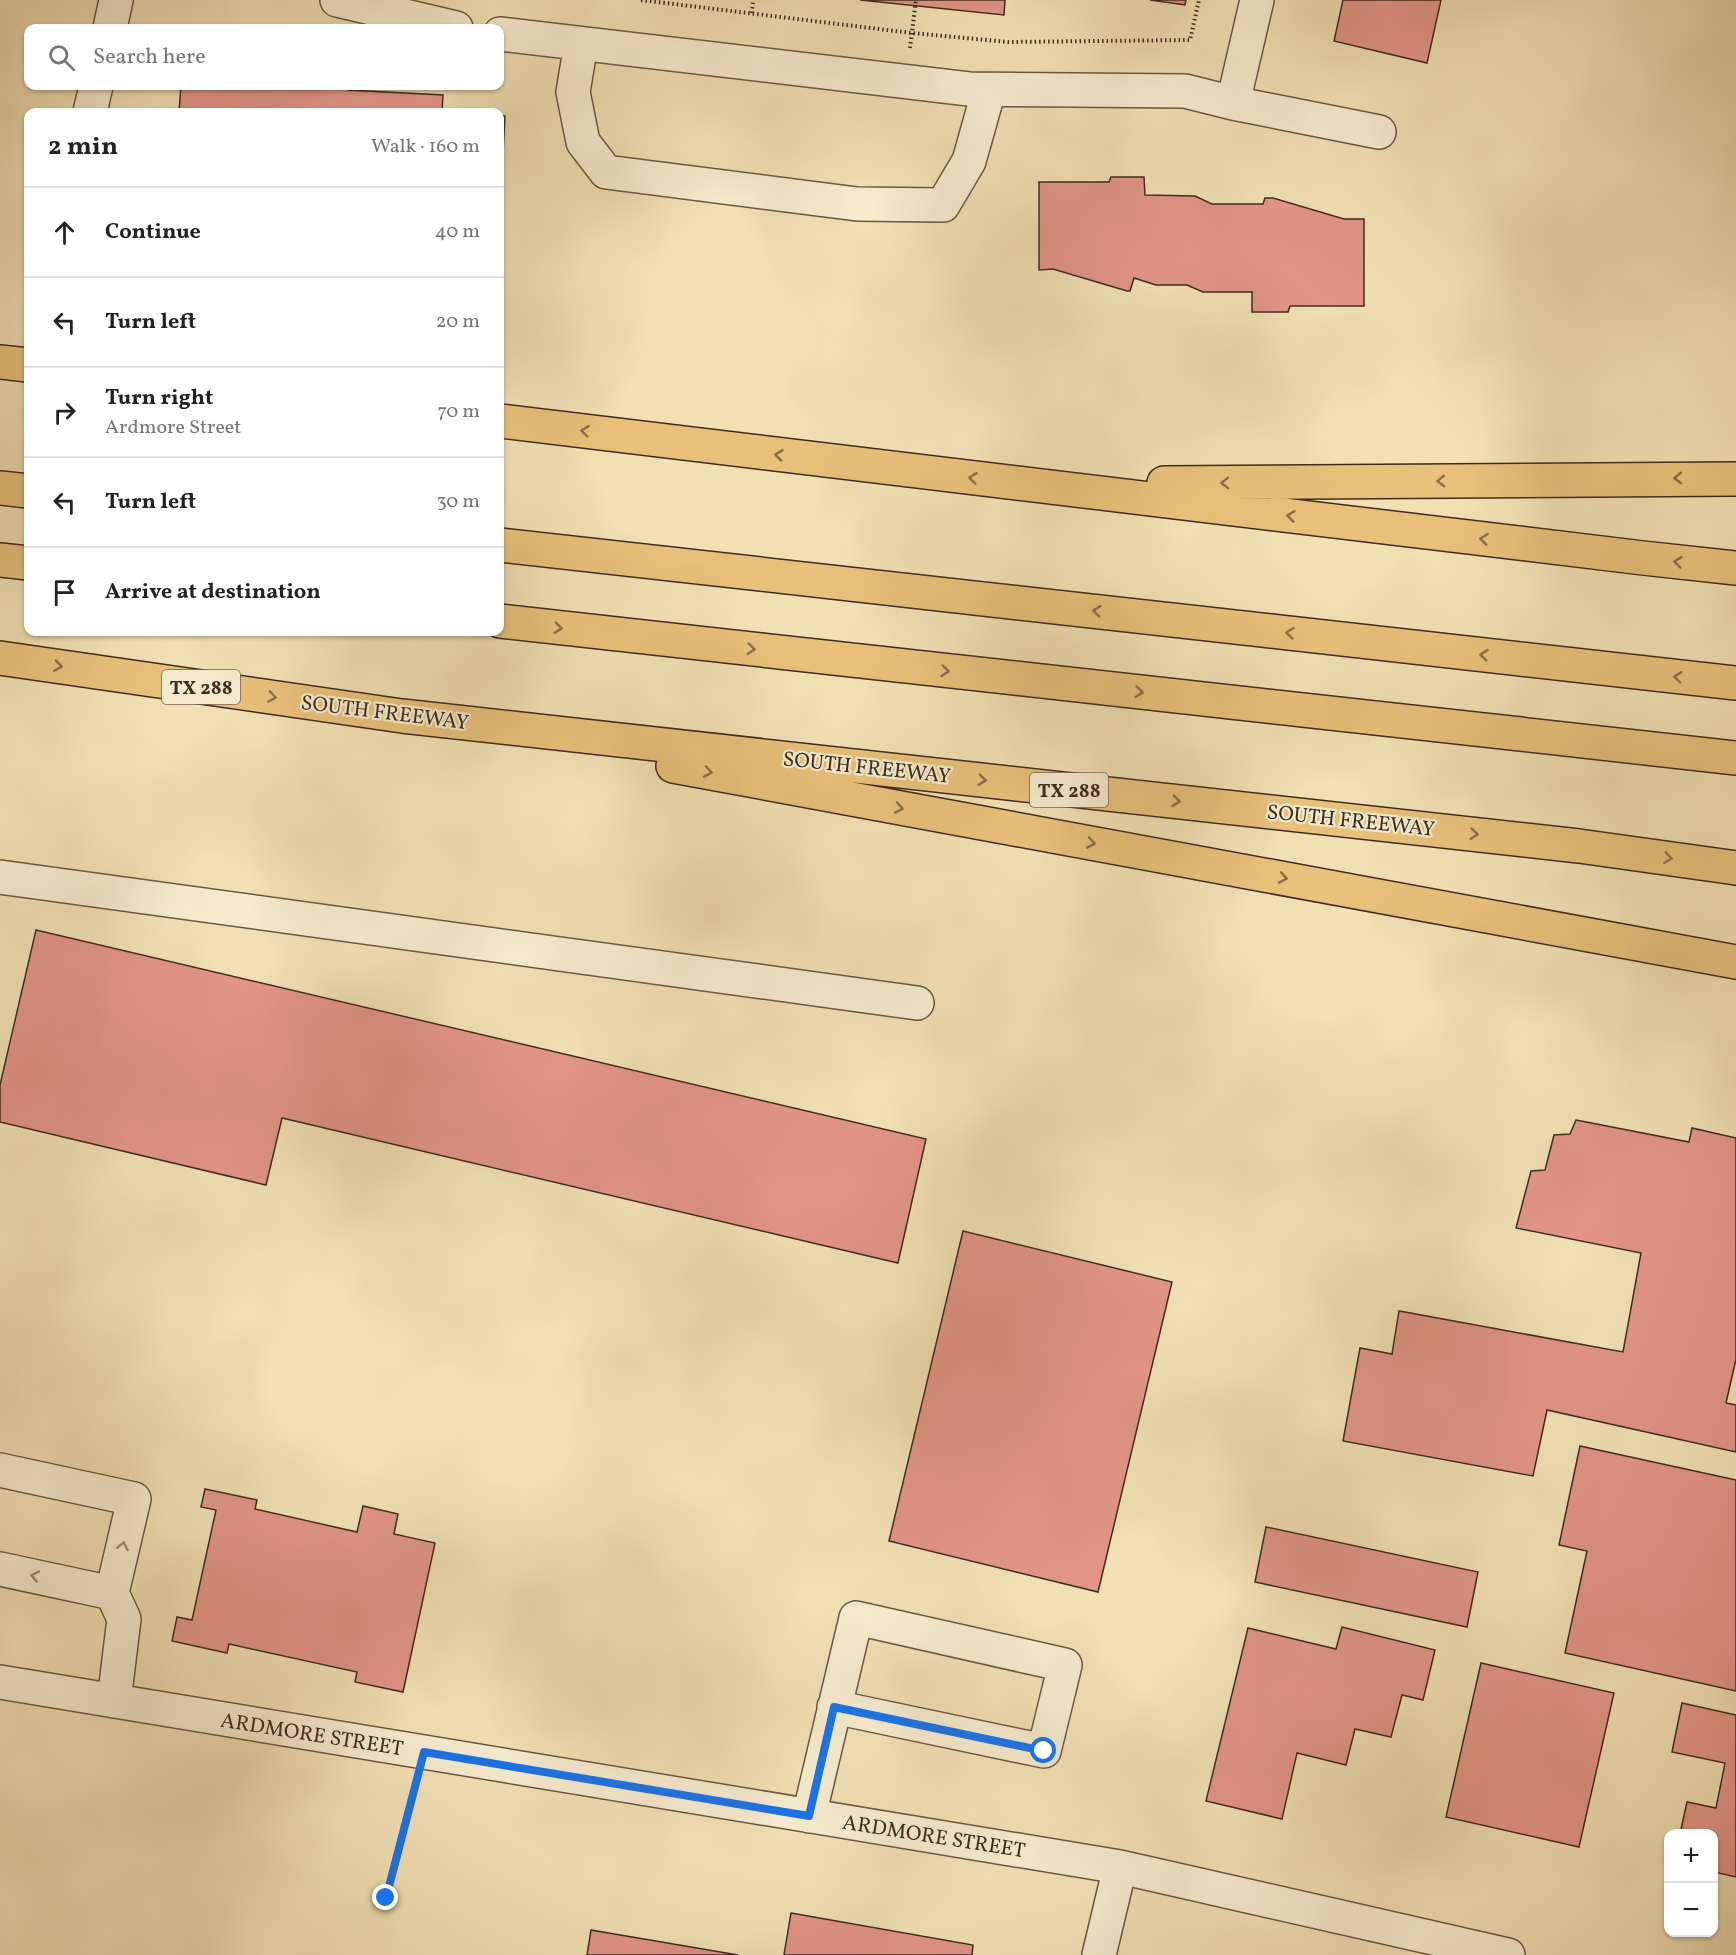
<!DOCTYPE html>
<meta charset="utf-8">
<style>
:root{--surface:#fff;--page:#f2f2f2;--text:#222;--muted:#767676;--line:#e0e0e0}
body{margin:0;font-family:Vollkorn,serif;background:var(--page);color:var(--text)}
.controls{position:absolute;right:18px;bottom:18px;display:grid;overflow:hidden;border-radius:12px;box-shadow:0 2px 4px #0004}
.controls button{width:54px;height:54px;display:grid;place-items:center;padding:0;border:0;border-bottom:2px solid var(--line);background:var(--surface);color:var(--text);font:30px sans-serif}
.stop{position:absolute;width:18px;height:18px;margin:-14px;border:4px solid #1a73e8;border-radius:50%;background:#fff}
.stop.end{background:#1a73e8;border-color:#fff;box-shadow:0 2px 6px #0008}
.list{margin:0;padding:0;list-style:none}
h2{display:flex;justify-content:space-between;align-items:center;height:78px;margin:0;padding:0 24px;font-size:26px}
h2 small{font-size:20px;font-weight:400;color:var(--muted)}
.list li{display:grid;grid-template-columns:39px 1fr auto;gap:18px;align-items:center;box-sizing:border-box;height:90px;padding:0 24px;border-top:2px solid var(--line)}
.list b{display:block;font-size:22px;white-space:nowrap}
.list p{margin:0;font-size:20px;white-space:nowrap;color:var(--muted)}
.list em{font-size:20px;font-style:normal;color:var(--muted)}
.icon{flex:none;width:33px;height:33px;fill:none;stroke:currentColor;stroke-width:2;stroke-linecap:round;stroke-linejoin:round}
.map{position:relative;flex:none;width:1736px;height:1955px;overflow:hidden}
.search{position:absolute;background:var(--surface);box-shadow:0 2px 4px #0004;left:24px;top:24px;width:480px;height:66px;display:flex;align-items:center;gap:15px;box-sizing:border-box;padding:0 21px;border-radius:12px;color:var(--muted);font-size:22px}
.panel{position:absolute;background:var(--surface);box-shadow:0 2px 4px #0004;left:24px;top:108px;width:480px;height:528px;border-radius:12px}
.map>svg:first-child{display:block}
.building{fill:#e29587;stroke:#402b1d;stroke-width:1.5}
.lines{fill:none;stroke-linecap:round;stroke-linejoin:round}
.minor-casing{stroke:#6c5843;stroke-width:36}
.highway-casing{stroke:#402b1d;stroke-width:36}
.path{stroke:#402b1d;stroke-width:4;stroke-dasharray:1.5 3;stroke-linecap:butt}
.minor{stroke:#f6ebce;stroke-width:33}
.highway{stroke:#e8c07a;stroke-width:33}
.oneway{stroke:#8c6e47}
.oneway2{stroke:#9b8b76}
.route{stroke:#1a73e8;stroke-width:8}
.labels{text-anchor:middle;stroke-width:4.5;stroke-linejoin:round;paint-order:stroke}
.shield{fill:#f6ebce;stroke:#776552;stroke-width:1.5}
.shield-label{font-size:20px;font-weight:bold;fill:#402b1d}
.street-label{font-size:21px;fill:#402b1d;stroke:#f6ebce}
</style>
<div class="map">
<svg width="1736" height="1955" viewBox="0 0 1736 1955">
<rect width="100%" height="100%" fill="#f1e0b4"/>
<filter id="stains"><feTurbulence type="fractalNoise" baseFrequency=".00333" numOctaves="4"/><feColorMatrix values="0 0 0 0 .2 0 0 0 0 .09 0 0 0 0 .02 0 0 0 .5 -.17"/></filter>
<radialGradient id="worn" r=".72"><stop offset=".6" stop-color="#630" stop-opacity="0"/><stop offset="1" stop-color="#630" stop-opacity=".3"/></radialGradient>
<!-- building -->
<path class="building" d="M860,0H1005L1004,15Z
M1150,0H1186L1185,5Z
M1343,0H1441L1427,63L1334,41Z
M181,86H348V90L443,95L442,112H449H179Z
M500,115L505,116L500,207Z
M1111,177H1144L1145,195L1195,196L1212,204H1263L1265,198H1273L1344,219H1364V306H1290L1288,312H1252V292H1203L1187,285H1156L1134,278L1130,291H1127L1053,269L1039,270V182H1109Z
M36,930L926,1139L898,1263L282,1118L266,1185L0,1122V1085Z
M1576,1120L1689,1142L1692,1128L1736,1138V1359L1726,1403L1736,1405V1452L1547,1410L1533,1476L1343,1441L1360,1348L1392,1354L1399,1311L1623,1352L1641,1253L1516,1228L1531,1171L1545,1170L1554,1135L1570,1134Z
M963,1231L1172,1282L1098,1592L889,1541Z
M1580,1446L1736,1480V1691L1565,1653L1587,1551L1559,1545Z
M205,1489L257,1500L255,1509L357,1532L363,1506L398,1514L394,1534L435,1543L403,1692L355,1682L357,1672L229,1644L227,1653L172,1641L177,1617L192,1620L216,1510L201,1507Z
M1266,1527L1478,1572L1467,1627L1255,1582Z
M1342,1627L1435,1650L1423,1700L1402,1695L1391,1737L1355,1729L1346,1765L1297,1753L1282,1819L1206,1801L1248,1628L1336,1649Z
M1481,1663L1614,1693L1579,1847L1446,1817Z
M1682,1703L1736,1715V1877L1714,1872V1834H1680L1687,1802L1716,1808L1725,1763L1672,1752Z
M791,1913L973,1945L972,1955H784Z
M591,1930L738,1955H587Z"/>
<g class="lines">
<defs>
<path id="minor" d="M337,0L456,28
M110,28L116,0
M500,34L969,89L1185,91L1233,103L1257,0
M581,44L573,92L583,142L606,172L857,204L943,205L969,161L989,90
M1233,103L1379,132
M90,112L96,86
M0,877L917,1003
M0,1470L134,1499L112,1593L124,1619L114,1701
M0,1569L112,1593
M0,1682L1120,1867L1508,1955
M809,1816L856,1618L1065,1665L1044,1751L834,1707
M1099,1955L1120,1867"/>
<path id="highway" d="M0,362L28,365
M500,421L1643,558L1736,568
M1164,483L1736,479
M0,488L28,491
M500,545L1736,683
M0,560L28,563
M500,621L1736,758
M0,658L402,716L1579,846L1736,868
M673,766L1736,962"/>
</defs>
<!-- minor casing -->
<use href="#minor" class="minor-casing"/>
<!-- highway casing -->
<use href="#highway" class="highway-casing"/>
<!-- path -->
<path class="path" d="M641,0L912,33L1008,42L1190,40L1199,0
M752,13L753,0
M910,48L916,0
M386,1898L416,1785"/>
<!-- minor -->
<use href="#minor" class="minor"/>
<!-- highway -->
<use href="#highway" class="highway"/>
</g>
<!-- one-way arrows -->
<defs><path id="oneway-chevron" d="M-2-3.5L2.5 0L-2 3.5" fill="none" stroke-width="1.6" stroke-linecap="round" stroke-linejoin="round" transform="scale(1.5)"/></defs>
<g class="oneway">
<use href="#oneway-chevron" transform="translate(585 431) rotate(-173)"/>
<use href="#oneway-chevron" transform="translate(779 455) rotate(-173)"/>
<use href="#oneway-chevron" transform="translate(973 478) rotate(-173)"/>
<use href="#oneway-chevron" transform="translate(1678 478) rotate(179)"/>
<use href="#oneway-chevron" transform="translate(1441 481) rotate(179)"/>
<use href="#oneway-chevron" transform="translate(1225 483) rotate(179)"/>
<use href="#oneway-chevron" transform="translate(1291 516) rotate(-173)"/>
<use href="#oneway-chevron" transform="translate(1484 539) rotate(-173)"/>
<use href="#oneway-chevron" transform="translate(1678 562) rotate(-174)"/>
<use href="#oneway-chevron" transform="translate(1097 611) rotate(-174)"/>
<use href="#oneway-chevron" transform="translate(558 628) rotate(6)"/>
<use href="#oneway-chevron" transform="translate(1290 633) rotate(-174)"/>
<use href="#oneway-chevron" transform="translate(751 649) rotate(6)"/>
<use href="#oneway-chevron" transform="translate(1484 655) rotate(-174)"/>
<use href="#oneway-chevron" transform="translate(58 666) rotate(8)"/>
<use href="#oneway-chevron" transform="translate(945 671) rotate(6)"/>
<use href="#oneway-chevron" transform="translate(1678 677) rotate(-174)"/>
<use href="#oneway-chevron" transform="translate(1139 692) rotate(6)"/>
<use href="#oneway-chevron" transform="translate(272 697) rotate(8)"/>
<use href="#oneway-chevron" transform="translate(708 772) rotate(10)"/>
<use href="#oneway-chevron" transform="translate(982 780) rotate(6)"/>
<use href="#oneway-chevron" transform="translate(1176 801) rotate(6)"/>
<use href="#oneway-chevron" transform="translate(899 808) rotate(10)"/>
<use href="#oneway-chevron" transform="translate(1474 834) rotate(6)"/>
<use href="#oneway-chevron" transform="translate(1091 843) rotate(10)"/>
<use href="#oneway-chevron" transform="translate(1668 858) rotate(8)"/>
<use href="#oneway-chevron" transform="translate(1283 878) rotate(10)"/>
</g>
<g class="oneway2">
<use href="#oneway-chevron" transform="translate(123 1546) rotate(-77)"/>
<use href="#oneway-chevron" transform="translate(35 1576) rotate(-168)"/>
</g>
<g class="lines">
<!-- route -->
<path class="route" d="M386,1898L424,1752L809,1816L834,1707L1044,1751"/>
</g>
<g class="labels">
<!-- shield labels -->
<g class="shield">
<rect x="162" y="670" width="78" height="34" rx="4.5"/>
<rect x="1030" y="773" width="78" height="34" rx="4.5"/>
</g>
<g class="shield-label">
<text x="201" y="694">TX 288</text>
<text x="1069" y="797">TX 288</text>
</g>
<!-- street labels -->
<g class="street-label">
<text transform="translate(385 712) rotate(7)" y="7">SOUTH FREEWAY</text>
<text transform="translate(867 767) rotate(6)" y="7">SOUTH FREEWAY</text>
<text transform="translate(1351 820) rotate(6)" y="7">SOUTH FREEWAY</text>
<text transform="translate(312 1734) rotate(9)" y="7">ARDMORE STREET</text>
<text transform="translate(934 1836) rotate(9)" y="7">ARDMORE STREET</text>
</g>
</g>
<rect width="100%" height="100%" filter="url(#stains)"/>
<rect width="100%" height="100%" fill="url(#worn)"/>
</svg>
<div class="controls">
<button>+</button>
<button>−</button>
</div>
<div class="stop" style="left:1044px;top:1751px"></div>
<div class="stop end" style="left:386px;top:1898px"></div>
<div class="search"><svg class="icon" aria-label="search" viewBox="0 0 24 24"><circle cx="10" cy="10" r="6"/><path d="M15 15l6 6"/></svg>Search here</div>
<section class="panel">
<h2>2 min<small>Walk · 160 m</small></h2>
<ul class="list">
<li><svg class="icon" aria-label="ahead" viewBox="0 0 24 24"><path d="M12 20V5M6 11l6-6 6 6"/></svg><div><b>Continue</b></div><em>40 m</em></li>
<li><svg class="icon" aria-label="left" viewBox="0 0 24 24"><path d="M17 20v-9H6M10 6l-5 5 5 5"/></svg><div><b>Turn left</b></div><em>20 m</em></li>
<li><svg class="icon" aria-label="right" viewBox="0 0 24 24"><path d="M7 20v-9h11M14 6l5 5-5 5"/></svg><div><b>Turn right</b><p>Ardmore Street</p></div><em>70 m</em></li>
<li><svg class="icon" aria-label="left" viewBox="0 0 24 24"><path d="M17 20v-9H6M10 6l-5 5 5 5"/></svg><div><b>Turn left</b></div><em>30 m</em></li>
<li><svg class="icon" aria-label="arrive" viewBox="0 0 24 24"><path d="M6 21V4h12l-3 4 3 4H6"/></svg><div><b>Arrive at destination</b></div></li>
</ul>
</section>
</div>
